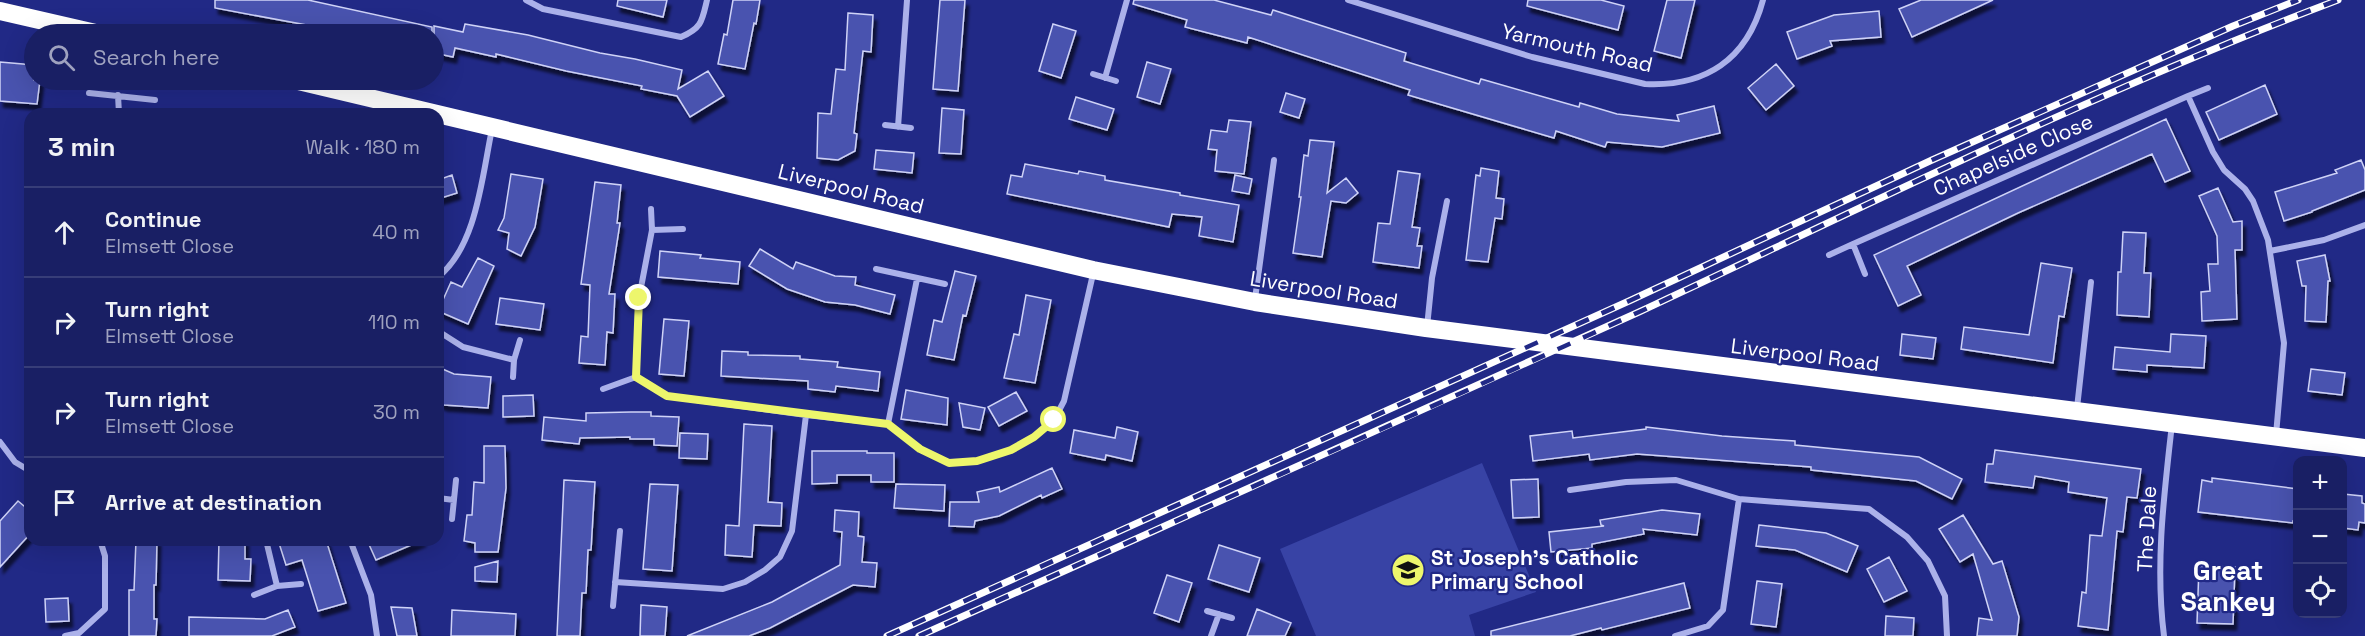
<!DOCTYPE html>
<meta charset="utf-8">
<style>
:root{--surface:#191f64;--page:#22276a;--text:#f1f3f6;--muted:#9fa2bf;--line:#373d78}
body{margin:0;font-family:"Space Grotesk",sans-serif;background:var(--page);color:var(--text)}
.controls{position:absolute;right:18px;bottom:18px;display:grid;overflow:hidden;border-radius:12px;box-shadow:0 6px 24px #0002}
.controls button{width:54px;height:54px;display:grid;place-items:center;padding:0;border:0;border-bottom:2px solid var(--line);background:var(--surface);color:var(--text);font:30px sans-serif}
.stop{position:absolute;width:18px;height:18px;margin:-14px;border:4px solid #edf66c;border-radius:50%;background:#fff}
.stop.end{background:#edf66c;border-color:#fff;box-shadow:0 2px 6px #0008}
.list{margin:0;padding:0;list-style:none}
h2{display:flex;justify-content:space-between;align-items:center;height:78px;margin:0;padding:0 24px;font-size:26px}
h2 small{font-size:20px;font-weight:400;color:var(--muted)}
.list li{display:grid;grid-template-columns:39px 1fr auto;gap:18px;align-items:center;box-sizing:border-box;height:90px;padding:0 24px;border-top:2px solid var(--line)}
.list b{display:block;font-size:22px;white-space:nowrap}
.list p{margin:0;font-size:20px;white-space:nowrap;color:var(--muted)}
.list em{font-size:20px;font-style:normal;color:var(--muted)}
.icon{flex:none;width:33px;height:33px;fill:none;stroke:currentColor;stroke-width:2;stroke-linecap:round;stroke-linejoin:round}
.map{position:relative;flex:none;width:2365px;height:636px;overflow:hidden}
.search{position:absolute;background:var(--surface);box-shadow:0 6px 24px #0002;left:24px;top:24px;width:420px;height:66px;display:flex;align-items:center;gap:15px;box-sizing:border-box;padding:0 21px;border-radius:33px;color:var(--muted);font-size:22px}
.panel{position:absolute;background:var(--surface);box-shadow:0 6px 24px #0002;left:24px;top:108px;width:420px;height:438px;border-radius:18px}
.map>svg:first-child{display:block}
.green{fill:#3843a5}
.building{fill:#4a53af;stroke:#cfd3f7;stroke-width:1.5;filter:url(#shadow)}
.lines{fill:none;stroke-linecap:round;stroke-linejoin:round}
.street{stroke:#abb1ea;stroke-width:6}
.highway{stroke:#fff;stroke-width:18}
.rail-casing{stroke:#fff;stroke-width:7}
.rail{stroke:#212986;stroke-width:4.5;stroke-dasharray:14;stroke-linecap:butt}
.route{stroke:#edf66c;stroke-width:8}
.labels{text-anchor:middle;stroke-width:4.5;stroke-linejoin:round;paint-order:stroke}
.street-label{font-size:21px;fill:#fff;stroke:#212986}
.poi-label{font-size:21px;font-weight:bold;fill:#fff;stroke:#212986;text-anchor:start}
.district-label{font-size:27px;font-weight:bold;fill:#fff;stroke:#212986}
</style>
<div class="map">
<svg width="2365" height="636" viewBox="0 0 2365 636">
<defs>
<filter id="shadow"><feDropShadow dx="3.5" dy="6" stdDeviation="1.5" flood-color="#0009"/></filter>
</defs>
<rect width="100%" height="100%" fill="#212986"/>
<!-- green -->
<path class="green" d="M1482,463L1536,592L1469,615L1475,636H1316L1280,549Z"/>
<!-- building -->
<path class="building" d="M215,0H308L432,27V34H355L215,8Z
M618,0H667L663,17L617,6Z
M733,0H760L756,24L754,23L745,69L718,64L724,34L727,35Z
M940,0H965L958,91L933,89Z
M1134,0H1214L1271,15L1273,10L1406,53L1404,61L1479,84L1481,79L1579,107L1580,103L1617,114L1679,121L1677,115L1714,106L1720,133L1662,147L1607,142L1605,147L1556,131L1554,138L1408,95L1410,90L1248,37L1247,43L1185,27L1187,20L1133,4Z
M1528,0H1601L1624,6L1618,30L1527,6Z
M1667,0H1695L1681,58L1654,51Z
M1921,0H1993L1912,37L1899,9Z
M1879,11L1881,37L1830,41L1832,46L1797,59L1787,32L1834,15Z
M848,13L873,15L871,52L863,51L854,133L857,134L855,151L838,160L817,158L818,113L831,114L836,69L845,70Z
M465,24L528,35L600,53L635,59L682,70L678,89L708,71L724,96L690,117L677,96L641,89L642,86L566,71L496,54V57L455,48L453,57L434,53V26L463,32Z
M1053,24L1076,31L1061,78L1039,71Z
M0,62L34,65V80H40L37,104L0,101Z
M1147,62L1171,69L1160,104L1137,97Z
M1776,64L1794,86L1766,110L1748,88Z
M2265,85L2277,114L2219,140L2206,112Z
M1286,93L1305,99L1299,118L1280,112Z
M1076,97L1114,109L1107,130L1069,119Z
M942,108L964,110L961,154L939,153Z
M2166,119L2190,171L2165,182L2152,154L2018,213L1907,266L1921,295L1898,306L1874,255Z
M1229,120L1251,122L1244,174L1215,171L1217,150L1208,149L1211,130L1227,132Z
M1310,140L1334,142L1327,193L1346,178L1358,193L1346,203L1331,201L1322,257L1293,253L1301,197H1299L1304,155L1308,156Z
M876,150L914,153L912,173L874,169Z
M2361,160L2365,170V190L2312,211V212L2284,221L2275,192L2337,173L2335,170Z
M1025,164L1078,174L1079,171L1105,176V180L1180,193V195L1239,205L1233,242L1199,236L1202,217L1172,214L1169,227L1007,194L1011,175L1022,177Z
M1481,168L1499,171L1496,198L1504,199L1502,219L1495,218L1488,262L1466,260L1476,175L1480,176Z
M1398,171L1420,174L1412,227L1420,228L1417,246H1422L1419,268L1373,262L1378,223L1390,224Z
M511,174L543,179L535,227L521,256L507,249L509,233L498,230L504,218Z
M452,175L457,193L438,199V180Z
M1235,175L1252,179L1249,194L1232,191Z
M595,182L621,185L617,223H620L609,294H615L613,333L607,332L605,365L579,363L581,336L588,337L590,285L581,284Z
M2218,188L2233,222L2242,221V250H2235L2237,319L2202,321L2201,292L2210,291L2208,264H2218L2217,236L2199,196Z
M2123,232L2146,233L2144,273H2151L2149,317L2117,315L2118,272H2121Z
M760,249L793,269L796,262L835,276L856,277L855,285L895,295L890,314L855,305L825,302L787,289L749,266Z
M660,251L701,255L700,258L740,262L738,284L658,277Z
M2325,255L2330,281H2328L2326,322L2305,321L2306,286H2302L2297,261Z
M478,258L494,266L468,324L438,311L451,282L462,287Z
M2041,263L2072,268L2064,317L2059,316L2053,363L1961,349L1964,327L2029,335Z
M955,271L976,276L966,316L963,315L954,360L927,355L934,320L942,322Z
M1026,295L1051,300L1035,383L1004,378L1014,334L1019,335Z
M500,298L544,304L540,330L496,324Z
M664,319L689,321L684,376L659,374Z
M1902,334L1936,338L1933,359L1900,355Z
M2171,334L2206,336L2204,368L2147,365V372L2113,369L2115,347L2170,352Z
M722,351L748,352V355L800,356V359L838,362L837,367L880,372L878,391L836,386L835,392L808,389V381L721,376Z
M438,367L454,374L491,377L488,408L444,405L438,402Z
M2311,369L2345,373L2342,395L2308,391Z
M906,390L948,398L947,425L901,419Z
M1016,392L1027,411L999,426L988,407Z
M533,395L534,416L503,417V396Z
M959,403L985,408L980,430L963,427Z
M631,412H651V416L679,417L677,446L654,445V439H630V437L580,438L579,444L542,440L544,417L586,421V413Z
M744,424L772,426L768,502L782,503L781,526L754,525L752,557L725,555L726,525L739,526Z
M1117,427L1138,432L1132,461L1106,455L1105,460L1070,453L1074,430L1115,438Z
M1646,427L1722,436L1795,441V445L1919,457L1962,479L1952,499L1916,481L1811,470V467L1637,454L1590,460L1589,454L1533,461L1530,436L1572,431L1573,438L1646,429Z
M680,433L708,434L707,459L679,458Z
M484,446H505L506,488L498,552H475V543L464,541L467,515H472L474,482L484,483Z
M1995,450L2141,469L2137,498L2127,497L2123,532L2117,531L2108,630L2078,626L2082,592L2086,593L2090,535L2102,536L2107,498L2068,492L2069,482L2035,476L2033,488L1985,482L1987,464H1993Z
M812,451H867V453H894V482H871V475H837V483L812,484Z
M1052,468L1062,489L1042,498L1041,495L999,516L975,521L974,527L949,526L950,502H979L977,492L999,487L1000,492Z
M2212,478L2298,489V521H2293V523L2198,512L2202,480L2212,482Z
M1538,479L1539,517L1513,518L1511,480Z
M564,480L595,482L591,550H588L586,593H582L580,636H557Z
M650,484L678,485L672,571L643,569Z
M896,484L945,485L944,511L894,508Z
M2343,494L2362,496V503L2365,504V523L2359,522L2358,530L2343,528Z
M18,501L30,511V534L0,567V521Z
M835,510L859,512L858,536L864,537L862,562L877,563L875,587L853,585L770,628L749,636H687L772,602L840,565L842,532L834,531Z
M1662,510L1700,514L1697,535L1643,529L1644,534L1592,544V548L1551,552L1549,532L1604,526L1601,525L1600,520Z
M1963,515L1993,564L2002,561L2019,617L2017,636H1977L1979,618L1992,620L1973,554L1960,562L1939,529Z
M1759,525L1826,533L1858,546L1847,572L1795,550L1756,546Z
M136,540H157L156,585H154V619H157L156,636H129V590H134Z
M219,540H245V559H251L250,581L218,580Z
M278,540H326L346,603L318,611L302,560L286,565Z
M367,540H423L376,560Z
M1219,545L1260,558L1249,592L1208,579Z
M1889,557L1907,591L1884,602L1867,569Z
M498,561L497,582L475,581V567Z
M2199,566L2235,567L2233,624L2197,623Z
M1167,575L1192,583L1179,622L1154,613Z
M1757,581L1782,584L1776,627L1751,624Z
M1684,583L1690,608L1602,630L1601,628L1570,636H1491V631Z
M68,598L69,621L46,622L45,599Z
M641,605L667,607L665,636H640Z
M391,607L412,608L417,636H397Z
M1257,609L1291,623L1285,636H1247Z
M288,610L295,627L272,636H189V617L265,619Z
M452,610L516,614L515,636H451Z
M1886,616L1914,618L1913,636H1885Z"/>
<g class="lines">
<!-- street -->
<path class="street" d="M526,0L543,9L681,37C702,28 702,21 707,0
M1348,0L1532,57L1645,84C1705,87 1747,60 1763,0
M1093,74L1116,81
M1105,78L1127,0
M89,93L155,100
M118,95L119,114
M2188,96L2208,88
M885,125L911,128
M898,127L907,0
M651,209L652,230L683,229
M1853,244L2188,96L2213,152L2224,170L2245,189L2253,201L2268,240L2284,343L2276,435
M2270,251L2324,240L2365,225
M1829,255L1853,244L1865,274
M876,269L945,284
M438,277C477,246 482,176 492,129
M1255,299L1274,160
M1427,327L1432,278L1447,201
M438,331L463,347L514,360
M513,377L514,360L520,340
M636,377L639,298L652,230
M603,389L636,377L667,396L806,415
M2077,408L2091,282
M888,424L917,279
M0,442L15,462L30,471
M1570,490L1626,482L1676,480L1739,499L1869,509L1907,537L1928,561L1945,596L1947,636
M438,498L454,500
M452,519L456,480
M266,540L277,586
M350,540L371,595L377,636
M615,582L723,589L745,582L765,570L780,557L792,531L806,415L888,424L920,449L949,463L977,461L1011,450L1034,437L1054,420L1064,401L1093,274
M254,595L277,586L301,584
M613,606L620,531
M1207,611L1232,618
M65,636L79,633L105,609V556L100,540
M1211,636L1219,614
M1675,636L1708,626L1723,610L1739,499
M2164,636C2155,565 2164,495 2172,424"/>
<!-- highway -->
<path class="highway" d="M0,11L100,34
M294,80L1093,270L1255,302L1426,328L2365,448"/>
<defs>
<path id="rail" d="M887,636L1629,301L1932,160L2233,26L2298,0
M919,636C1159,528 1400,422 1639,312C1870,204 2099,90 2338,0"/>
</defs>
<!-- rail casing -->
<use href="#rail" class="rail-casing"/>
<!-- rail -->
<use href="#rail" class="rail"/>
</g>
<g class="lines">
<!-- route -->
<path class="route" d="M639,298L636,377L667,396L888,424L920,449L949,463L977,461L1011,450L1034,437L1054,420"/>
</g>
<!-- icons -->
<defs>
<symbol id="school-disc" viewBox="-11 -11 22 22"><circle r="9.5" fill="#edf66c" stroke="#212986"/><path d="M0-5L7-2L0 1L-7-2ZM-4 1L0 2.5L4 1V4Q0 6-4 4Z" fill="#111"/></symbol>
</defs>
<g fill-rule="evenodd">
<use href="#school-disc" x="1389" y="551" width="38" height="38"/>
</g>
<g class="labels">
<!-- street labels -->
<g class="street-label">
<text transform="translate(1577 48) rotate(13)" y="7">Yarmouth Road</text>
<text transform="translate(2013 155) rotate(-24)" y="7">Chapelside Close</text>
<text transform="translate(851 189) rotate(14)" y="7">Liverpool Road</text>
<text transform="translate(1324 290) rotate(9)" y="7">Liverpool Road</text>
<text transform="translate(1805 355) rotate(7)" y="7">Liverpool Road</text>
<text transform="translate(2147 529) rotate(-87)" y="7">The Dale</text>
</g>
<!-- poi labels -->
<g class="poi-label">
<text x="1431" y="565">St Joseph's Catholic<tspan x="1431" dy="24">Primary School</tspan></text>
</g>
<!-- district labels -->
<g class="district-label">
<text x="2228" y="580">Great<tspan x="2228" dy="31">Sankey</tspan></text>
</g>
</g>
</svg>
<div class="controls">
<button>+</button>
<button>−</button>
<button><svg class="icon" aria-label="locate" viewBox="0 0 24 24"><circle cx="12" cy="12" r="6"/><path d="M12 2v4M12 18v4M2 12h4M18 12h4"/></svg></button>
</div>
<div class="stop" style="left:1054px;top:420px"></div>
<div class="stop end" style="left:639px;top:298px"></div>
<div class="search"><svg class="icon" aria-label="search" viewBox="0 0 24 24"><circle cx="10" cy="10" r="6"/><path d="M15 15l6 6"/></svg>Search here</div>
<section class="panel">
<h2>3 min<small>Walk · 180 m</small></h2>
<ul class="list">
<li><svg class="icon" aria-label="ahead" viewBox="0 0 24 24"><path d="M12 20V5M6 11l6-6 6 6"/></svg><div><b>Continue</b><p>Elmsett Close</p></div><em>40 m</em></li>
<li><svg class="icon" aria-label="right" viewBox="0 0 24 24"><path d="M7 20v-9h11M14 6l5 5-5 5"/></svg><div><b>Turn right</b><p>Elmsett Close</p></div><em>110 m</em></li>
<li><svg class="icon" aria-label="right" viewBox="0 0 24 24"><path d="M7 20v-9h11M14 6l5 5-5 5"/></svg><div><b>Turn right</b><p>Elmsett Close</p></div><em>30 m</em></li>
<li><svg class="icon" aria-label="arrive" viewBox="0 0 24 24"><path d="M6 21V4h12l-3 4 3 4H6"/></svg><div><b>Arrive at destination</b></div></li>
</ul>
</section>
</div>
